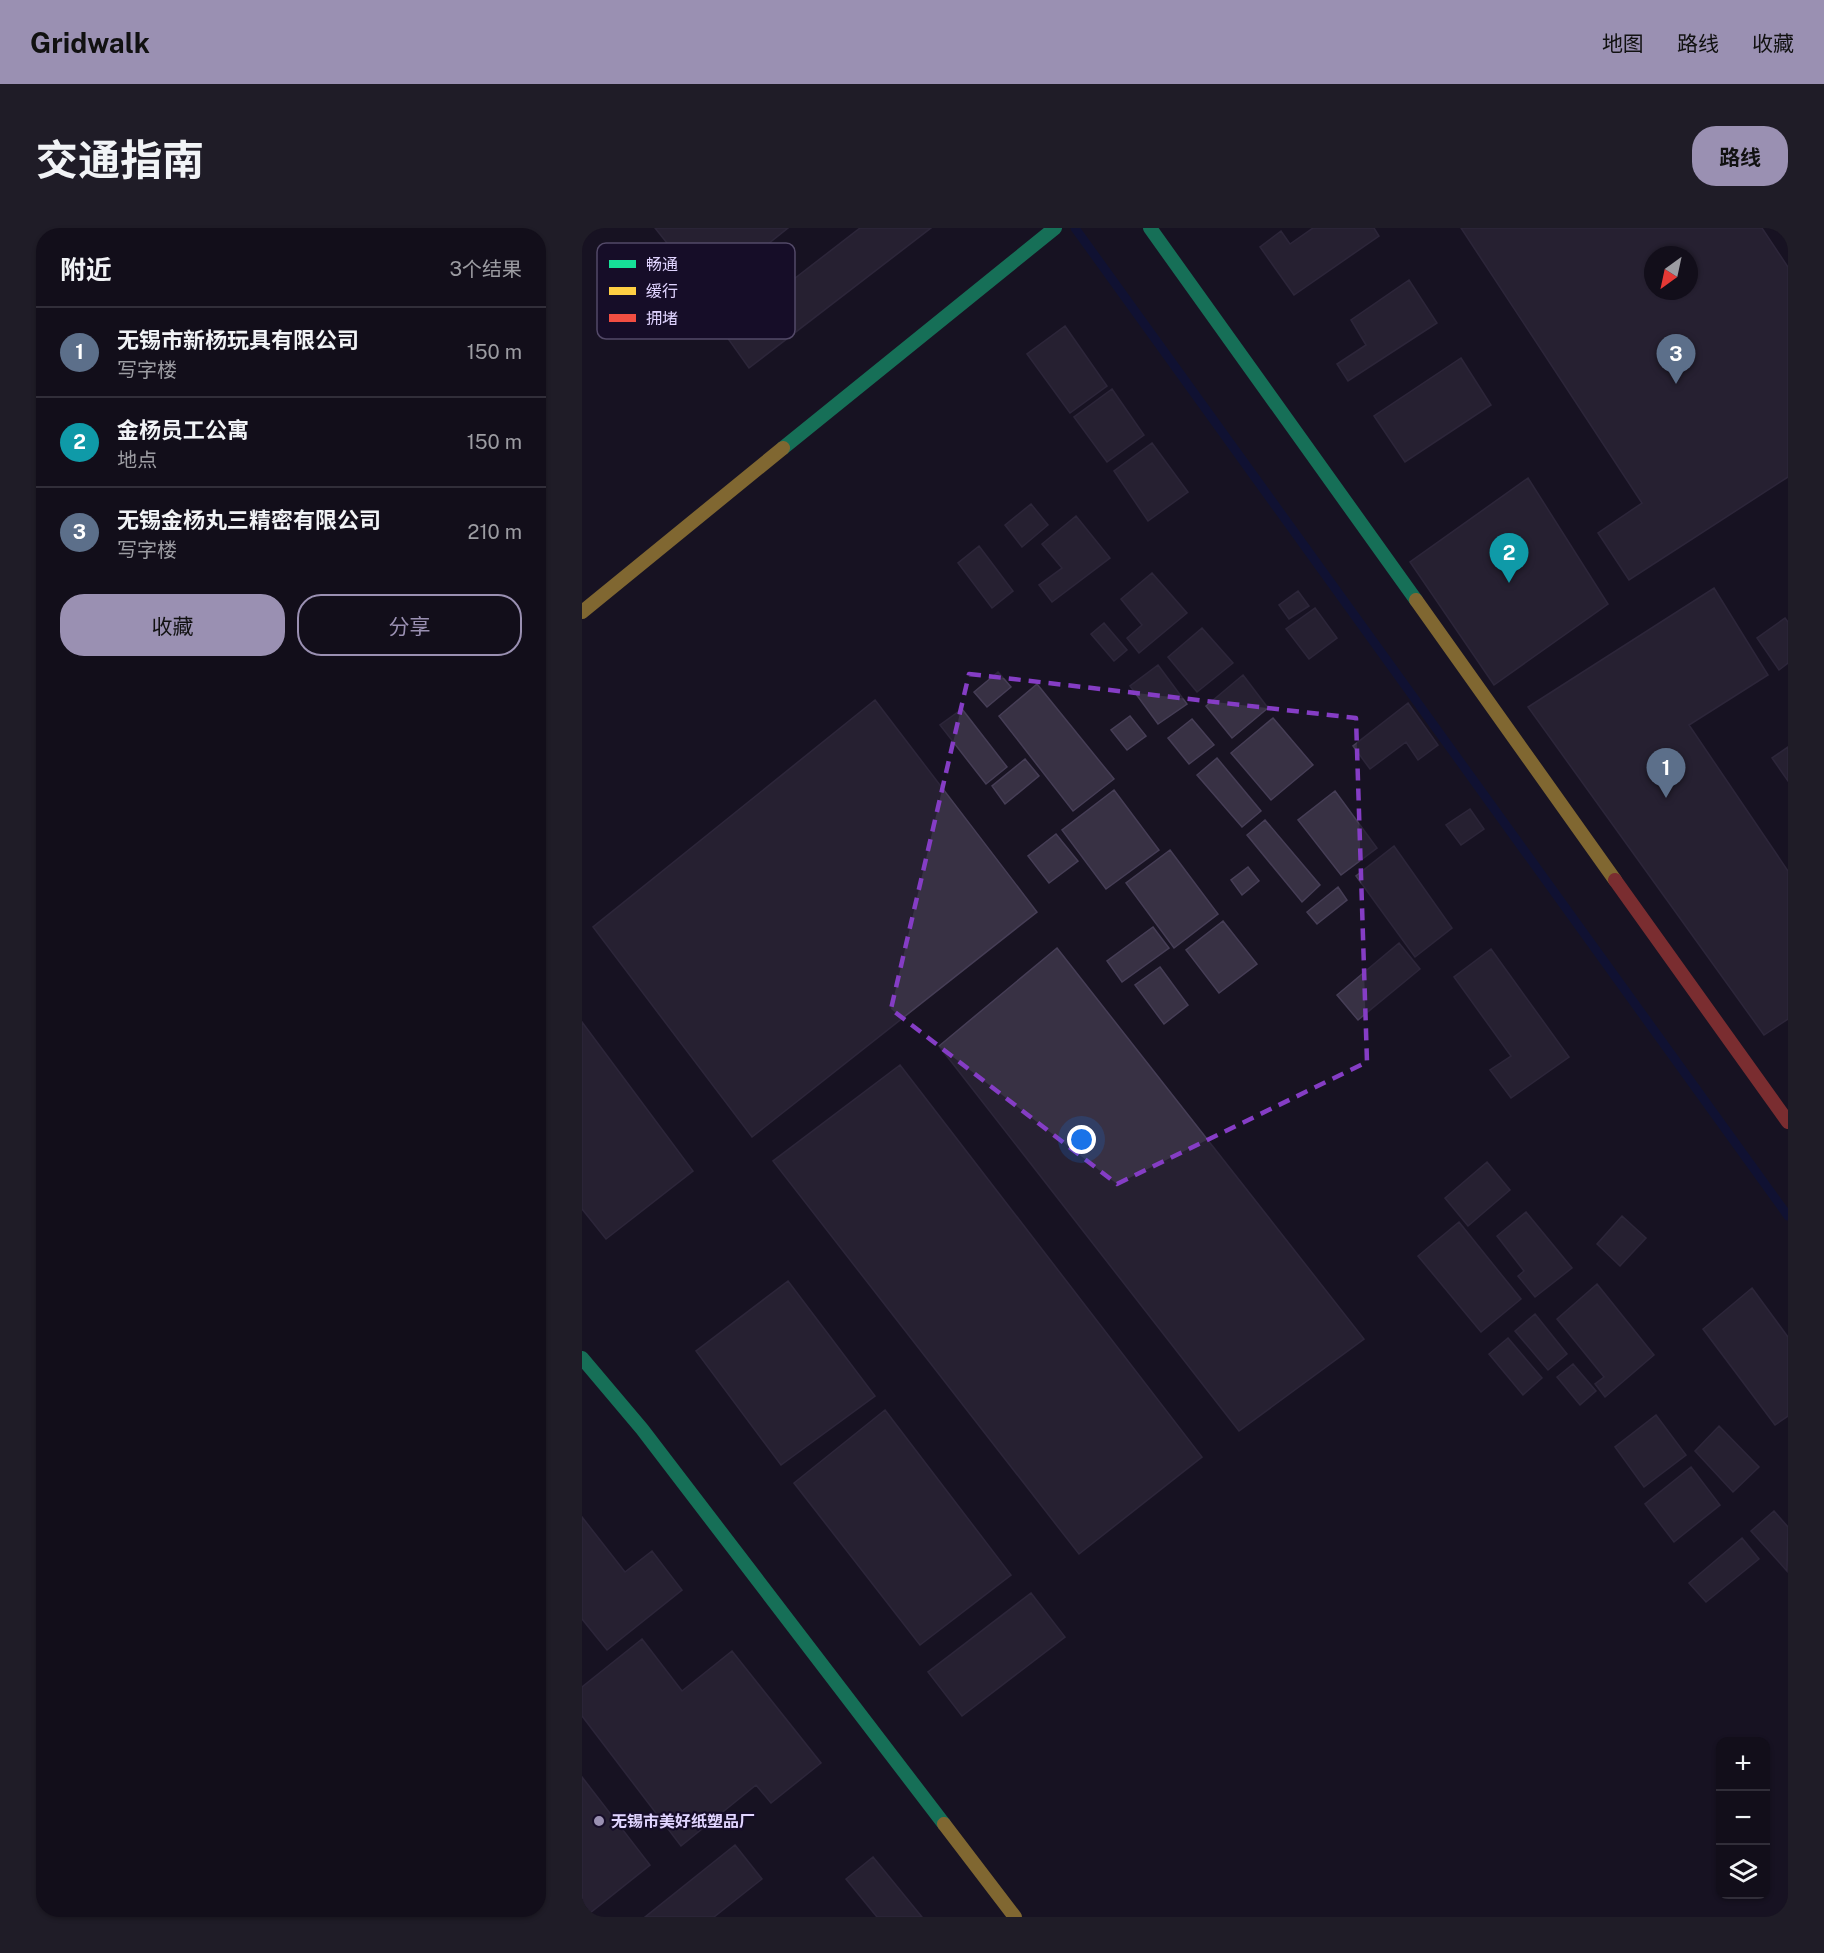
<!DOCTYPE html>
<html lang="zh">
<meta charset="utf-8">
<style>
:root{--surface:#120e1a;--page:#1f1c27;--text:#f1f3f6;--muted:#9c9ca2;--line:#312e39;--accent:#9a90b2}
body{margin:0;font-family:"Public Sans","Noto Sans SC",sans-serif;background:var(--page);color:var(--text)}
.controls{position:absolute;right:18px;bottom:18px;display:grid;overflow:hidden;border-radius:12px;box-shadow:0 2px 4px #0004}
.controls button{width:54px;height:54px;display:grid;place-items:center;padding:0;border:0;border-bottom:2px solid var(--line);background:var(--surface);color:var(--text);font:30px sans-serif}
.compass{position:absolute;left:1062px;top:18px;width:54px;height:54px;border-radius:50%;background:var(--surface);box-shadow:0 2px 4px #0004;rotate:213deg}
.you{position:absolute;left:500px;top:912px;width:21px;height:21px;margin:-15px;border:4px solid #fff;border-radius:50%;background:#1a73e8;box-shadow:0 0 0 9px #1a73e833}
.badge{display:grid;place-items:center;width:39px;height:39px;border-radius:50%;background:var(--accent);color:#fff;font-size:20px;font-weight:700}
.pin{position:absolute;translate:-50% -50px;filter:drop-shadow(0 2px 3px #0008)}
.pin::after{content:'';position:absolute;top:32px;width:21px;height:18px;background:inherit;clip-path:polygon(0 0,100% 0,50% 100%)}
.list{margin:0;padding:0;list-style:none}
h2{display:flex;justify-content:space-between;align-items:center;height:78px;margin:0;padding:0 24px;font-size:26px}
h2 small{font-size:20px;font-weight:400;color:var(--muted)}
.list li{display:grid;grid-template-columns:39px 1fr auto;gap:18px;align-items:center;box-sizing:border-box;height:90px;padding:0 24px;border-top:2px solid var(--line)}
.list b{display:block;font-size:22px;white-space:nowrap}
.list p{margin:0;font-size:20px;white-space:nowrap;color:var(--muted)}
.list em{font-size:20px;font-style:normal;color:var(--muted)}
.actions{display:flex;gap:12px;padding:18px 24px}
.actions a{flex:1;padding:14px 0;border:2px solid var(--accent);border-radius:24px;text-align:center;font-size:21px;color:var(--accent)}
.actions .main{background:var(--accent);color:#111}
.icon{flex:none;width:33px;height:33px;fill:none;stroke:currentColor;stroke-width:2;stroke-linecap:round;stroke-linejoin:round}
.map{position:relative;flex:none;width:1206px;height:1689px;overflow:hidden;border-radius:24px}
header{display:flex;align-items:center;gap:36px;box-sizing:border-box;height:84px;padding:0 30px;background:var(--accent);color:#111}
header strong{font-size:28px}
nav{display:flex;gap:33px;margin-inline-start:auto;font-size:21px}
.intro{display:flex;align-items:center;justify-content:space-between;box-sizing:border-box;height:144px;padding:0 36px}
h1{margin:0;font-size:42px}
.button{padding:15px 27px;border-radius:24px;background:var(--accent);color:#111;font-size:21px;font-weight:700}
main{display:flex;gap:36px;padding:0 36px}
aside{flex:1;background:var(--surface);border-radius:24px;box-shadow:0 2px 4px #0004}
.map>svg:first-child{display:block}
.lines{fill:none;stroke-linecap:round;stroke-linejoin:round}
.stream{stroke:#071145;stroke-width:9}
.building{fill:#383144;stroke:#463e56;stroke-width:1.5;fill-rule:evenodd}
.fast{stroke:#16e098;stroke-width:14}
.slow{stroke:#ffcf43;stroke-width:14}
.jam{stroke:#f24e42;stroke-width:14}
.marked{fill:none;stroke:#853dc5;stroke-width:4.5;stroke-dasharray:12 8;stroke-linejoin:round}
.poi-dot{fill:#9a90b2;stroke:#160d28;stroke-width:2}
.labels{text-anchor:middle;stroke-width:4.5;stroke-linejoin:round;paint-order:stroke}
.poi-label{font-size:16px;font-weight:bold;fill:#e0d4ff;stroke:#160d28;text-anchor:start}
.key{fill:#160d28;stroke:#534968;stroke-width:1.5}
.key-label{font-size:16px;fill:#e0d4ff}
</style>
<header>
<strong>Gridwalk</strong>
<nav><a>地图</a><a>路线</a><a>收藏</a></nav>
</header>
<div class="intro"><h1>交通指南</h1><a class="button">路线</a></div>
<main>
<aside>
<h2>附近<small>3个结果</small></h2>
<ul class="list">
<li><span class="badge" style="background:#5c6f8a">1</span><div><b>无锡市新杨玩具有限公司</b><p>写字楼</p></div><em>150 m</em></li>
<li><span class="badge" style="background:#0f9aa8">2</span><div><b>金杨员工公寓</b><p>地点</p></div><em>150 m</em></li>
<li><span class="badge" style="background:#5c6f8a">3</span><div><b>无锡金杨丸三精密有限公司</b><p>写字楼</p></div><em>210 m</em></li>
</ul>
<div class="actions"><a class="main">收藏</a><a>分享</a></div>
</aside>
<div class="map">
<svg width="1206" height="1689" viewBox="0 0 1206 1689">
<rect width="100%" height="100%" fill="#181322"/>
<g class="lines">
<!-- stream -->
<path class="stream" d="M493,0L1206,988"/>
</g>
<!-- building -->
<path class="building" d="M73,0H206L125,65Z
M278,0H349L167,140L142,105Z
M731,0H792L797,8L712,67L678,19L699,3L708,16Z
M879,0H1180L1206,39V249L1047,352L1016,305L1060,275ZM1071,27H1107V63H1071Z
M827,52L855,95L766,153L755,136L784,117L769,92Z
M483,98L525,158L488,185L445,126Z
M879,130L909,177L823,234L792,188Z
M530,161L562,207L525,234L492,189Z
M570,215L606,264L566,293L532,243Z
M946,250L1026,376L912,457L828,334Z
M449,276L466,297L440,319L423,297Z
M494,288L528,330L470,374L457,357L480,340L460,316Z
M397,318L431,363L410,380L376,335Z
M570,345L605,385L557,425L545,410L560,397L539,371Z
M1132,360L1186,447L1107,497L1206,643V791L1182,807L946,479Z
M716,363L727,378L707,391L697,377Z
M733,380L755,410L727,431L704,401Z
M1203,390L1206,394V435L1197,442L1175,410Z
M522,395L545,422L532,433L509,406Z
M620,400L651,435L615,464L586,429Z
M576,437L605,476L576,496L548,458Z
M416,444L429,459L405,479L392,464Z
M661,447L686,480L650,510L624,478Z
M455,456L532,551L491,583L417,488Z
M293,472L455,684L170,909L11,699Z
M826,475L856,517L836,532L824,514L788,541L771,518Z
M380,481L425,539L404,556L358,497Z
M548,488L564,508L545,522L529,502Z
M691,490L731,537L689,572L649,525Z
M610,491L632,517L607,536L586,510Z
M1206,519V553L1190,530Z
M635,530L679,583L660,599L615,547Z
M443,531L457,548L423,576L410,558Z
M532,562L577,622L524,661L480,602Z
M753,563L795,620L759,647L716,592Z
M888,581L902,601L879,617L864,597Z
M683,592L738,657L720,674L665,607Z
M474,606L496,633L467,655L446,628Z
M812,618L870,700L833,729L774,648Z
M588,622L636,686L592,720L544,655Z
M666,639L677,653L660,667L649,652Z
M756,659L765,672L735,696L725,684Z
M641,693L675,736L637,765L604,722Z
M571,699L587,720L540,754L525,733Z
M817,715L838,741L776,792L755,767Z
M475,720L782,1111L657,1203L357,818Z
M909,721L987,829L929,870L908,842L929,828L872,749Z
M578,739L606,777L582,796L553,757Z
M0,794L111,943L24,1011L0,981Z
M318,837L620,1229L497,1326L191,933Z
M905,934L928,962L886,998L863,970Z
M944,984L990,1040L953,1069L936,1048L942,1043L915,1008Z
M1040,988L1064,1010L1038,1038L1015,1016Z
M877,994L939,1071L899,1104L836,1028Z
M206,1053L293,1168L199,1237L114,1123Z
M1015,1056L1072,1127L1023,1169L1013,1156L1022,1149L975,1091Z
M1170,1060L1206,1109V1188L1193,1197L1121,1101Z
M953,1086L985,1126L966,1142L933,1103Z
M926,1110L960,1150L941,1167L907,1126Z
M991,1136L1014,1163L998,1177L975,1149Z
M303,1182L429,1347L338,1417L212,1255Z
M1074,1187L1104,1227L1062,1259L1033,1219Z
M1137,1198L1177,1239L1151,1264L1113,1223Z
M1109,1239L1138,1277L1092,1314L1063,1276Z
M1192,1283L1206,1299L1205,1343L1169,1303Z
M0,1289L43,1344L70,1323L100,1362L25,1422L0,1391Z
M1160,1310L1177,1331L1124,1374L1107,1355Z
M449,1365L483,1409L380,1488L346,1444Z
M60,1411L100,1463L150,1423L239,1535L189,1575L174,1557L99,1618L0,1488V1459Z
M0,1549L68,1637L3,1689H0Z
M153,1617L180,1651L132,1689H63Z
M291,1629L340,1689H295L264,1651Z"/>
<g class="lines">
<!-- fast -->
<path class="fast" d="M568,0L834,372
M201,220L473,0
M0,1130L60,1201L362,1596"/>
<!-- slow -->
<path class="slow" d="M834,372L1033,652
M0,384L201,220
M362,1596L433,1689"/>
<!-- jam -->
<path class="jam" d="M1033,652L1206,894"/>
</g>
<!-- marked area -->
<path d="M0 0H1206V1689H0ZM387,446L774,490L785,834L535,956L309,781Z" fill="#181322" fill-opacity=".55" fill-rule="evenodd"/>
<path class="marked" d="M387,446L774,490L785,834L535,956L309,781Z"/>
<!-- markers -->
<circle class="poi-dot" cx="17" cy="1593" r="6"/>
<g class="labels">
<!-- poi labels -->
<g class="poi-label">
<text x="29" y="1599">无锡市美好纸塑品厂</text>
</g>
</g>
<!-- legend -->
<rect x="15" y="15" width="198" height="96" rx="9" class="key"/>
<rect x="27" y="32" width="27" height="8" fill="#16e098"/>
<rect x="27" y="59" width="27" height="8" fill="#ffcf43"/>
<rect x="27" y="86" width="27" height="8" fill="#f24e42"/>
<g class="key-label">
<text x="64" y="42">畅通</text>
<text x="64" y="69">缓行</text>
<text x="64" y="96">拥堵</text>
</g>
</svg>
<div class="controls">
<button>+</button>
<button>−</button>
<button><svg class="icon" aria-label="layers" viewBox="0 0 24 24"><path d="M12 4l9 5-9 5-9-5zM3 14l9 5 9-5"/></svg></button>
</div>
<svg class="compass" viewBox="-18 -18 36 36"><path d="M0-13l5 13h-10z" fill="#e53935"/><path d="M0 13l5-13h-10z" fill="#9c9ca2"/></svg>
<div class="you"></div>
<div class="pin badge" style="left:1084px;top:570px;background:#5c6f8a">1</div>
<div class="pin badge" style="left:927px;top:355px;background:#0f9aa8">2</div>
<div class="pin badge" style="left:1094px;top:156px;background:#5c6f8a">3</div>
</div>
</main>
